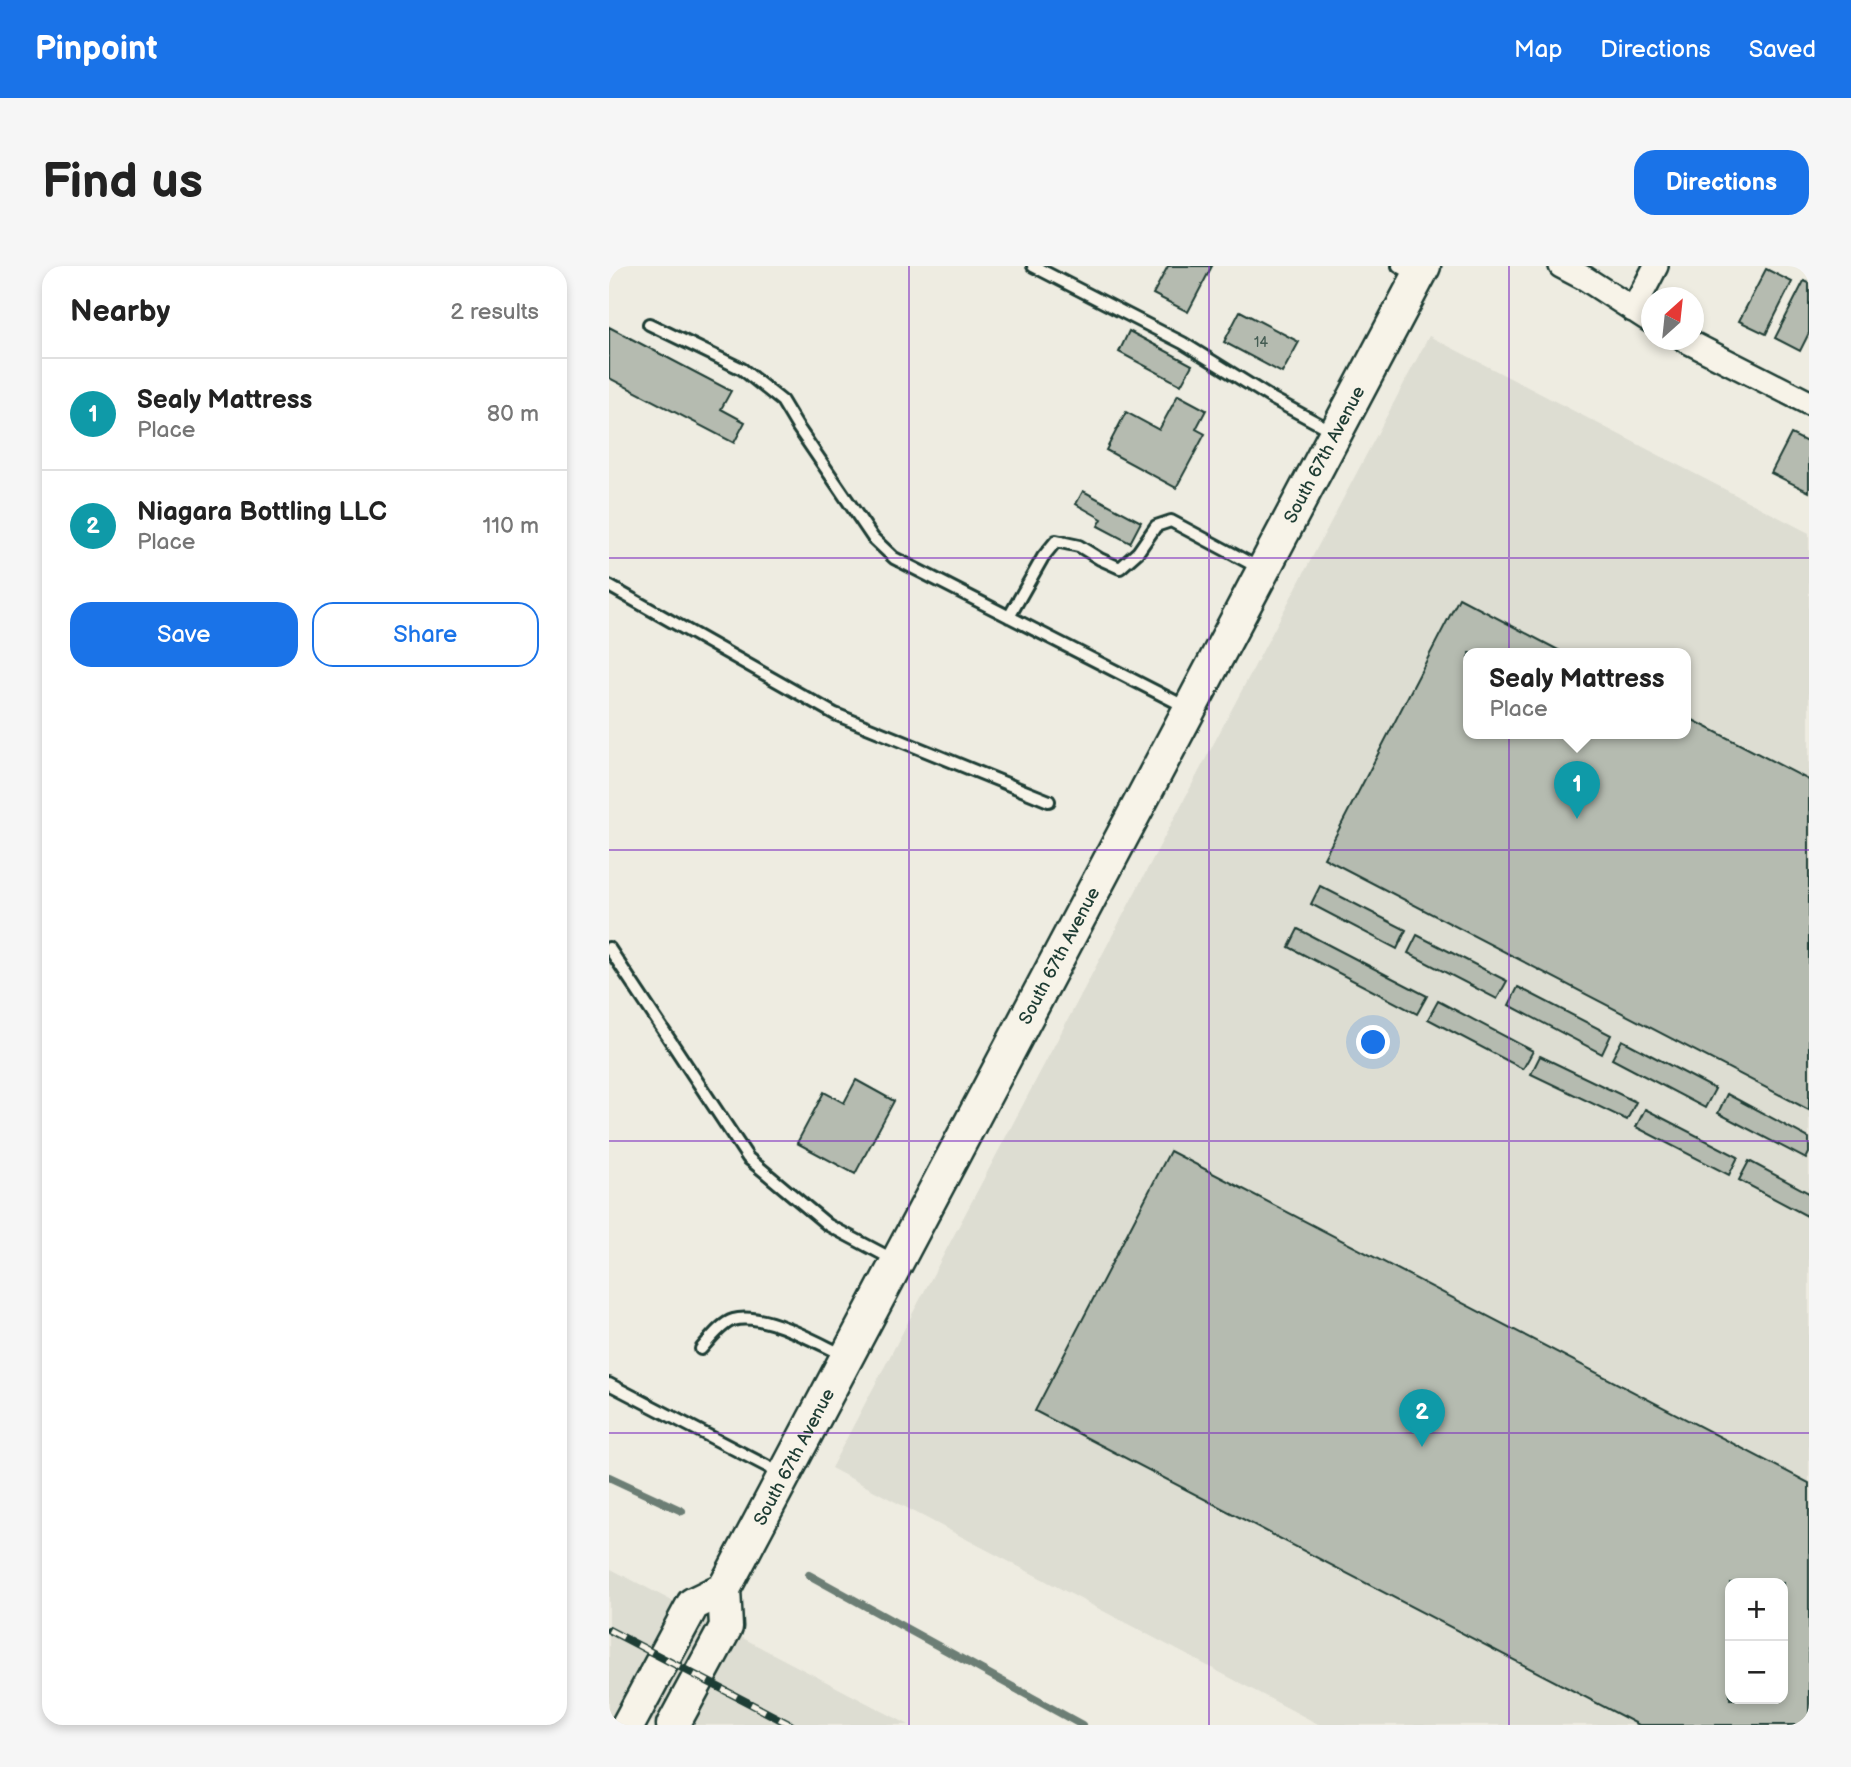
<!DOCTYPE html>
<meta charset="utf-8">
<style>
:root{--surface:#fff;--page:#f6f6f6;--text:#222;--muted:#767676;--line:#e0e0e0;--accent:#1a73e8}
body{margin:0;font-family:"Balsamiq Sans",sans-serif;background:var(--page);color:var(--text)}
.controls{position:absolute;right:21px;bottom:21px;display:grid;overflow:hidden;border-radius:14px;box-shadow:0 4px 10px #0003}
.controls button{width:63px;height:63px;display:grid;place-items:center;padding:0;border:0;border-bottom:2px solid var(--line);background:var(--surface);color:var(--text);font:35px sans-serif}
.compass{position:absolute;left:1032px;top:21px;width:63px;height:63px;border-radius:50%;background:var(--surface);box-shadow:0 4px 10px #0003;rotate:27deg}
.you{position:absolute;left:765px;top:777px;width:24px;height:24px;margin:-18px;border:5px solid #fff;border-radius:50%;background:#1a73e8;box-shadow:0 0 0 10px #1a73e833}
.badge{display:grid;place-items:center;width:46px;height:46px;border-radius:50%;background:var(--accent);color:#fff;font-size:23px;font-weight:700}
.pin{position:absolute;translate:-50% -58px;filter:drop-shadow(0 2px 4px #0008)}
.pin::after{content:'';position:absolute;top:37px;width:24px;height:21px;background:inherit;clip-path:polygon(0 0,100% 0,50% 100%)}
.popup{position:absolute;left:854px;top:382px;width:228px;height:91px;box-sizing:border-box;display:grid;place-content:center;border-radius:14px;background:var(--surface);filter:drop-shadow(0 2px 5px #0005);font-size:23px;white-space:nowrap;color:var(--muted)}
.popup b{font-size:26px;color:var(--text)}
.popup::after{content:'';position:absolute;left:50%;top:100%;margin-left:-14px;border:14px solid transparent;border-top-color:var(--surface)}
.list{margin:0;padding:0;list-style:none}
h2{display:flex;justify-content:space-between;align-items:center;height:91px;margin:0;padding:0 28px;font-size:30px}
h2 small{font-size:23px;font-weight:400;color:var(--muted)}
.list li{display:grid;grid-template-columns:46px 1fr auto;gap:21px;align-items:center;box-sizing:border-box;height:112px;padding:0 28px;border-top:2px solid var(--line)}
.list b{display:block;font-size:26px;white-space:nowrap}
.list p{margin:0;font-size:23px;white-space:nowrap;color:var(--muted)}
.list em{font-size:23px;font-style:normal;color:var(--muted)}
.actions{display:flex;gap:14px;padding:21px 28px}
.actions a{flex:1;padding:16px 0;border:2px solid var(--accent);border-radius:21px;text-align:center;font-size:24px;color:var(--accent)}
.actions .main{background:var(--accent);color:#fff}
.map{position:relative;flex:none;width:1200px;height:1459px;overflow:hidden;border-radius:21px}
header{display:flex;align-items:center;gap:42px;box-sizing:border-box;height:98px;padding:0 35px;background:var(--accent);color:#fff}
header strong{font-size:33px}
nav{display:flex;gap:38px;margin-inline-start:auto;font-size:24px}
.intro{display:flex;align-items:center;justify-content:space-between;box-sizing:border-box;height:168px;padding:0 42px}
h1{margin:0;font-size:49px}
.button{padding:18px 32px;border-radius:21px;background:var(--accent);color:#fff;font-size:24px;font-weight:700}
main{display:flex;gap:42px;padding:0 42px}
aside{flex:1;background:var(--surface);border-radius:21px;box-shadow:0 4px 10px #0003}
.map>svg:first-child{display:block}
.built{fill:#ddddd2;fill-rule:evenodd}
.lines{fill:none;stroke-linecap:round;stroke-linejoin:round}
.stream{stroke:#6c7e74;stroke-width:8}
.building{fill:#b5bbb0;stroke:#1f3d34;stroke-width:2;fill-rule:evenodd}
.service-casing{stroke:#1f3d34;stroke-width:16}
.minor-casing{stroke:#1f3d34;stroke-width:28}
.secondary-casing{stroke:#1f3d34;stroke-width:37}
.service{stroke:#f7f3e8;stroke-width:10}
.minor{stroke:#f7f3e8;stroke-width:23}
.secondary{stroke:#f7f3e8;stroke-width:32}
.rail-casing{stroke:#1f3d34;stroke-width:8}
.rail{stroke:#f7f3e8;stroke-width:5;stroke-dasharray:16;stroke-linecap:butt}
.grid{fill:none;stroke:#7b2cbf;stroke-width:2;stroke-opacity:0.55}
.labels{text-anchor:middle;stroke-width:6;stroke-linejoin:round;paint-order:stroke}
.number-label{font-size:14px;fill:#445c53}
.street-label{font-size:18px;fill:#1f3d34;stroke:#f7f3e8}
</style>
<header>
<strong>Pinpoint</strong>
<nav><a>Map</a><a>Directions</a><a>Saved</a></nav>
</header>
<div class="intro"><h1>Find us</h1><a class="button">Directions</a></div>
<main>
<aside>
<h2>Nearby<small>2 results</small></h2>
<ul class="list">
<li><span class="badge" style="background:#0f9aa8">1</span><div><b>Sealy Mattress</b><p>Place</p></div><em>80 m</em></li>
<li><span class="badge" style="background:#0f9aa8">2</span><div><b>Niagara Bottling LLC</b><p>Place</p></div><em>110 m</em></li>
</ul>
<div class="actions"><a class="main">Save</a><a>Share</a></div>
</aside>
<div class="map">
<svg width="1200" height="1459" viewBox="0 0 1200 1459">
<rect width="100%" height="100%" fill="#eeece1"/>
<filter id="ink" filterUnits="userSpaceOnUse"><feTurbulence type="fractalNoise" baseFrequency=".0143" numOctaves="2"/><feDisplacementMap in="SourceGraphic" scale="14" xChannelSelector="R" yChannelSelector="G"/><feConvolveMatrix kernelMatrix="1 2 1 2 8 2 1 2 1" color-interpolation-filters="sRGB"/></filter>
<g filter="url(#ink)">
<!-- built -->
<path class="built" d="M820,70L1200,267V1459H711L222,1202ZM860,387H1076V467H860ZM1121,1317H1174V1433H1121Z
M0,1302L300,1459H52L10,1441L0,1459Z"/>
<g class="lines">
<!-- stream -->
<path class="stream" d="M0,1211L73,1245
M200,1309L473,1459"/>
</g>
<!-- building -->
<path class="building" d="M559,0H603L579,46L544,28Z
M1157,3L1183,16L1157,68L1130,55Z
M1195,15L1200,17V67L1191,85L1166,72Z
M631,45L690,76L673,107L615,76Z
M0,61L122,125L112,143L136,156L125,177L0,112Z
M520,65L583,99L572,119L510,86Z
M569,129L597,144L587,163L596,168L567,222L497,184L517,146L550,164Z
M1182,168L1200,177V226L1162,207Z
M474,225L532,256L521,277L489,260L493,253L467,238Z
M850,332L955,387H860V467H1076V450L1200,514V844L715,592Z
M711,620L797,664L788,683L702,638Z
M689,663L818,730L808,748L680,681Z
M808,669L898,715L888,733L799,687Z
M909,721L1002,769L993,788L900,739Z
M829,735L924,785L914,803L819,753Z
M1013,774L1106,823L1096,842L1003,793Z
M931,790L1027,836L1018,854L922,808Z
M247,814L285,835L246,908L188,877L215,826L235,837Z
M1118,828L1200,872V887L1197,893L1109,847Z
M1036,843L1129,891L1120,909L1027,861Z
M561,885L1200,1217V1459H1030L426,1145ZM1121,1317H1174V1433H1121Z
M1140,895L1200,927V951L1130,914Z"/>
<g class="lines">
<defs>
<path id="service" d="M424,0L574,77L664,133L725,166
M789,0L807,10
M40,58L133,103L173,135L188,160L264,272L285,292L579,442
M0,320L226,448L440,535
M400,351L434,291L447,275L470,280L491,293L511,302L529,286L547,260L562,255L652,303
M0,682L139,892L219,959L287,995
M92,1083C100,1074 113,1057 124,1054C154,1045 208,1077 237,1090
M0,1118L173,1208"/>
<path id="minor" d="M952,0L977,13L1042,55
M1024,44L1047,0
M1076,74L1200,137"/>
<g id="secondary">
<path d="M19,1459L84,1338L115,1323"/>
<path id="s1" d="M64,1459L117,1361L115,1323L815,0"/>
</g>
</defs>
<!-- service casing -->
<use href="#service" class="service-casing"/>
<!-- minor casing -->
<use href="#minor" class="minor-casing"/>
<!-- secondary casing -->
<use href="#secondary" class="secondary-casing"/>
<!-- service -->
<use href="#service" class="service"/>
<!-- minor -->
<use href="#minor" class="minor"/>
<!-- secondary -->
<use href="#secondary" class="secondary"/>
<defs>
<path id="rail" d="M0,1364L182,1459"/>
</defs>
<!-- rail casing -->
<use href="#rail" class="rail-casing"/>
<!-- rail -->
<use href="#rail" class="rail"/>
</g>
</g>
<!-- grid -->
<path class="grid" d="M300,0V1459M600,0V1459M900,0V1459M0,292H1200M0,584H1200M0,875H1200M0,1167H1200"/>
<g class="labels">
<!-- number labels -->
<g class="number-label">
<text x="652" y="81">14</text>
</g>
<!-- street labels -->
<g class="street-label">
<text dy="6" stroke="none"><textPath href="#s1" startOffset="1433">South 67th Avenue</textPath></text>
<text dy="6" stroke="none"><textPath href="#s1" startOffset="866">South 67th Avenue</textPath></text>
<text dy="6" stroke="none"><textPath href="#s1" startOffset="299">South 67th Avenue</textPath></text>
</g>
</g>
</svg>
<div class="controls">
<button>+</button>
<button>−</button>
</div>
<svg class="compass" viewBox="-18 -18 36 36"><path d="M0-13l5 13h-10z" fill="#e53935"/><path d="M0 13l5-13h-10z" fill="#767676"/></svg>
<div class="you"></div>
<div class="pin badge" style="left:968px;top:553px;background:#0f9aa8">1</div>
<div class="popup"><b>Sealy Mattress</b>Place</div>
<div class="pin badge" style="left:813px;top:1181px;background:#0f9aa8">2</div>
</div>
</main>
